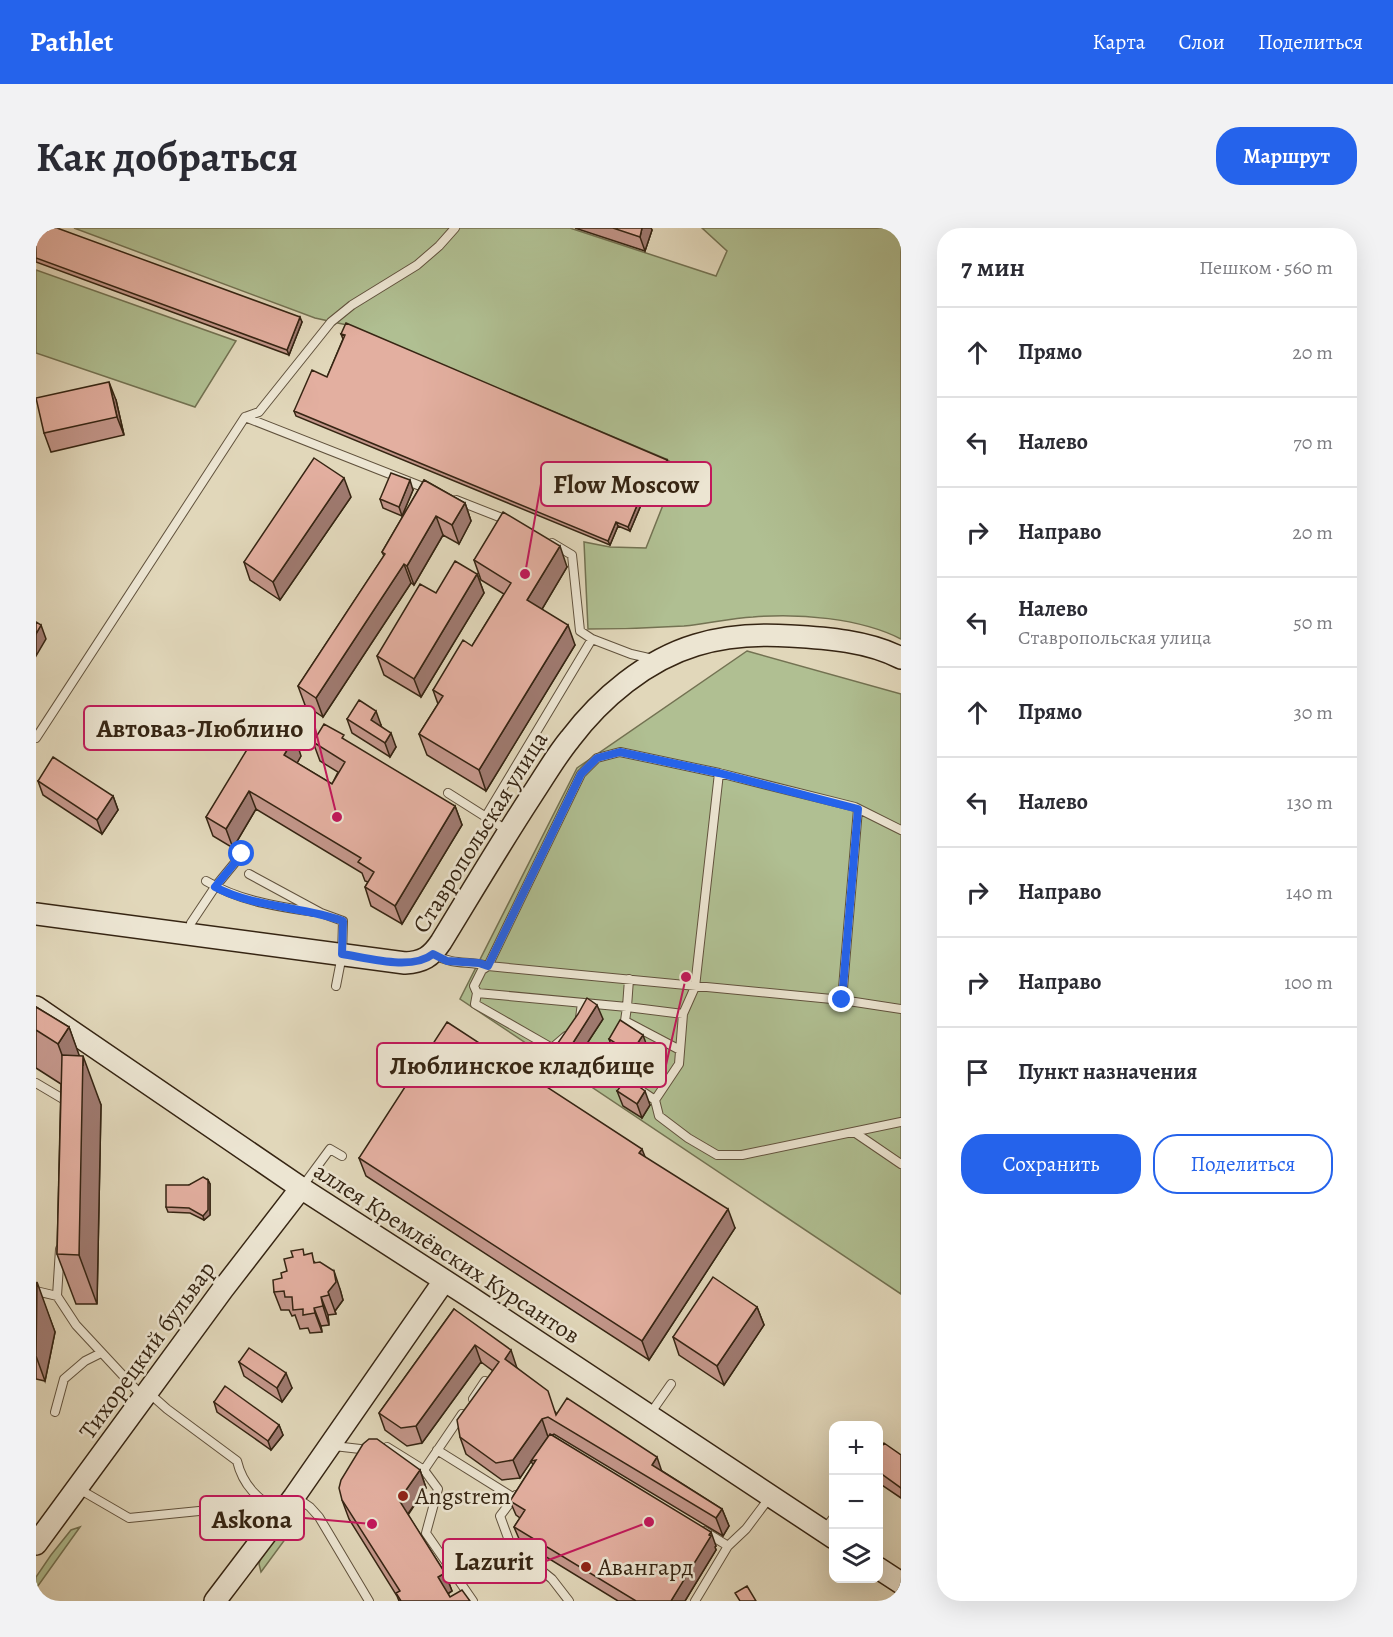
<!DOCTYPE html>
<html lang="ru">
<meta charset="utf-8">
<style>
:root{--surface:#fff;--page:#f2f2f3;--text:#2b2b33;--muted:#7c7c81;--line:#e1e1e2;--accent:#2563eb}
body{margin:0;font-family:Alegreya,serif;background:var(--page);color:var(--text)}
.controls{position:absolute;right:18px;bottom:18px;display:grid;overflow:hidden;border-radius:12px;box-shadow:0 6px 24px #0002}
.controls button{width:54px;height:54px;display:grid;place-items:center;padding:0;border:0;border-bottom:2px solid var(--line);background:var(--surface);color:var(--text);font:30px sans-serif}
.stop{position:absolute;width:18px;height:18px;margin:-14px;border:4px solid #2563eb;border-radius:50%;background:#fff}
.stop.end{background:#2563eb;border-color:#fff;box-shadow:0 2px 6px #0008}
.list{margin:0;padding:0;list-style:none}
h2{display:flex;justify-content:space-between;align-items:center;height:78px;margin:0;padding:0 24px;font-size:26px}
h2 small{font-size:20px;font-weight:400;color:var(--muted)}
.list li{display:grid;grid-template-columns:39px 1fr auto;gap:18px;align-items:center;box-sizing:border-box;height:90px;padding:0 24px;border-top:2px solid var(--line)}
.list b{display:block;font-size:22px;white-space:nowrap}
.list p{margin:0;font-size:20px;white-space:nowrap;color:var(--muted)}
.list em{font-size:20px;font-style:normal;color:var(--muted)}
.actions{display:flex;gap:12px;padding:18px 24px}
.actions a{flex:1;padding:14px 0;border:2px solid var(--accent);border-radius:24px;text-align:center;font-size:21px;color:var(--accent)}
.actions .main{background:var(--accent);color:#fff}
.icon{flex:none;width:33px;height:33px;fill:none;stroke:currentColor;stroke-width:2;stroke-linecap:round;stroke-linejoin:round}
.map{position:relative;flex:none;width:865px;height:1373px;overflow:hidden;border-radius:24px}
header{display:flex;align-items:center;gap:36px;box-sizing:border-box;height:84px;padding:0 30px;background:var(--accent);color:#fff}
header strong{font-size:28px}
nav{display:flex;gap:33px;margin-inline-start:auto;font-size:21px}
.intro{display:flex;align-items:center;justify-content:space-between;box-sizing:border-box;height:144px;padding:0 36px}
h1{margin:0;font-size:42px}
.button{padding:15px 27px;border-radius:24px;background:var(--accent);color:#fff;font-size:21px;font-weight:700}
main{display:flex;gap:36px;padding:0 36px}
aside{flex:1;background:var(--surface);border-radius:24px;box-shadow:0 6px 24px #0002}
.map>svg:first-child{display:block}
.green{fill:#b0bf92;stroke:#737252;stroke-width:1.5}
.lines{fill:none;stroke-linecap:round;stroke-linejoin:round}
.lane-casing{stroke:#61523d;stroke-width:10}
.secondary-casing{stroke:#362513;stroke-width:24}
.lane{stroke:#ece5d2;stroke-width:8}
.secondary{stroke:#ece5d2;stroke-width:21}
.wall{fill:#c3968a;stroke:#362513;stroke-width:1.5}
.shaded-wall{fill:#9f7a70;stroke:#362513;stroke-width:1.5}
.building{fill:#e3afa0;stroke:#362513;stroke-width:1.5}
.route{stroke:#2563eb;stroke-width:8}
.poi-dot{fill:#8f2418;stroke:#ece5d2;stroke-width:2}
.labels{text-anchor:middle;stroke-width:5;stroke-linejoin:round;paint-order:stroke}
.street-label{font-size:24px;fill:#362513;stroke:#ece5d2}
.poi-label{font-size:24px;fill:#362513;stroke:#ece5d2;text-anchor:start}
.leader{fill:none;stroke:#c2185b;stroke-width:2}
.callout-dot{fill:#c2185b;stroke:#ece5d2;stroke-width:2}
.callout{fill:#ece5d2;stroke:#c2185b;stroke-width:2}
.callout-label{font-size:26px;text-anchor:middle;font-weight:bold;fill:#362513}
</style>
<header>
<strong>Pathlet</strong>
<nav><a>Карта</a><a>Слои</a><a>Поделиться</a></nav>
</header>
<div class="intro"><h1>Как добраться</h1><a class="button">Маршрут</a></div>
<main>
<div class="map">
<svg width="865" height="1373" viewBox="0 0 865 1373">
<rect width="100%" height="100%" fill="#e1d7ba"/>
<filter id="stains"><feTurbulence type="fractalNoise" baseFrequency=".00333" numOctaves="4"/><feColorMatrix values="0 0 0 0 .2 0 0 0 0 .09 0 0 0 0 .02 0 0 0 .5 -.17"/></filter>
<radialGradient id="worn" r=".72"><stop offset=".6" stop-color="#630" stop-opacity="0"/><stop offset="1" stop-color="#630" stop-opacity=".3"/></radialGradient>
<!-- green -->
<path class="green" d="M38,0H534L680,48L691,23L666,0H865V411C824,390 762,385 717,389C694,390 671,396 648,398C616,400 584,401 552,401L548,314L574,319L610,320L642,239L630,231L311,97L279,90Z
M0,42L200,113L159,179L0,125Z
M711,423L865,466V1066L424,771L541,540Z
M259,1289L264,1291L225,1344L223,1336L224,1332C233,1321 247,1294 259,1289Z
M44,1299L4,1355L0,1360V1349L15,1327L35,1302Z"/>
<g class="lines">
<defs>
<path id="lane" d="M209,189L392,261
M420,272L471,292L470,294
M516,315L536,327L544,403L556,411
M0,510L209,189L223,184L295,94L316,77L381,37L403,18L419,0
M683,545L659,759L647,786L643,836L619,872L623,888L652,910L681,927H706L865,894
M412,565L472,603
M450,588L556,411L595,426L617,431
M213,646L285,685L307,693L306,727L300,758
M170,653C203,673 240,678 277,684
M155,706V695L179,659L206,626
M398,727C421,738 431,732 452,738L806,772L865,781
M593,751L591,779L647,786
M441,765L591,779L589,793L644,822
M806,772L822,581
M544,790L546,775
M530,808L516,820L439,776L441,765L438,758L446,742L452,738L545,546L561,530L584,524L683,545L819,579L865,602
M554,822L563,825L574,842L619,872
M0,855L32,874
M818,904L865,936
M266,959L294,921L306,928
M24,1021L21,1068L40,1097L107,1169
M0,1063L21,1068
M113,1165L131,1181L201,1233C207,1258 222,1271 243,1284
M437,1171L449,1153
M19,1184L28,1151L49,1133L65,1125
M614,1186L635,1156
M298,1218L333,1222
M351,1219L388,1242L426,1186
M401,1222L478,1270
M388,1242L402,1261L390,1305L437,1373
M43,1261L93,1290L203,1279L221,1270
M480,1267L464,1288L475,1318L516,1351L533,1373
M261,1270L274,1279L283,1289L333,1373
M788,1302L798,1289
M668,1303L692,1318L710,1301L734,1269
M659,1373L692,1318"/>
<path id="secondary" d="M0,686L369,735C387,734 395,729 405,714C435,665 464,616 496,567C508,549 520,528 534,511C565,470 610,432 660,417C689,408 724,406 754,408C791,410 832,413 865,430
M0,779L265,960L431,1067L798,1310
M0,1316L187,1061L265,960
M842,1340L865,1355
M179,1373L258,1269L408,1053"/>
</defs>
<!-- lane casing -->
<use href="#lane" class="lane-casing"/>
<!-- secondary casing -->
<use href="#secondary" class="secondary-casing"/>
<!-- lane -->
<use href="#lane" class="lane"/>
<!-- secondary -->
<use href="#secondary" class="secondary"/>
</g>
<!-- wall -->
<path class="wall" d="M0,0L266,94L253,127L0,34Z
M539,0H615L616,2L609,23Z
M305,106L631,232L633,237L628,248L619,244L594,303L582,298L574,317L260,188L258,183L291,149L307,111Z
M80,172L88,207L15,224L8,205Z
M388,252L429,275L435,293L423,316L407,307L378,357L375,355L287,489L269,477L262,458L348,328L346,324Z
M377,262L366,288L347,280L344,271Z
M315,269L244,372L214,352L208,334Z
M438,332L531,339L506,381L539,417L450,563L391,527L383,506L402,476L397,462L436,418L468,366L445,352Z
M441,346L448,365L385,469L348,447L341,428L400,365Z
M311,491L345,497V498L360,519L354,529L316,505Z
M277,514L419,578L426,597L366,696L335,678L329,659L332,654L329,653L326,645L220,581L197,620L177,608L170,589L265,528L261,535L296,556L302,544L284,533Z
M2,553L77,568L82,582L66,606L7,567Z
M0,779L33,799L43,828L65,877L61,1076H40L21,1026L25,856L0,840Z
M567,791L533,843L522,836L517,822Z
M573,811L612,821L600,839L578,825Z
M581,863L614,877L606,890L587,878Z
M609,929L699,1000L613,1132L330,948L323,930Z
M172,952L174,956V987L168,992L154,985L132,984L130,979L153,957Z
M269,1027L280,1035L304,1061L307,1072L299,1083L300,1086L292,1087L293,1097L285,1098L286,1104L274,1105L272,1100L264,1101L259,1087L256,1088L253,1082H245L238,1064L246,1050L251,1043Z
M0,1054L19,1104L9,1153L0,1151Z
M721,1079L728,1097L688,1157L643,1127L637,1109Z
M418,1081L481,1140L521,1186L626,1243L686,1281L693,1298L687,1308L518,1206L516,1207L680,1318L679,1319L680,1322L649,1373H582L484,1313L478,1299L484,1290L480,1287L474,1273L497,1237L495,1233L484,1250L466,1252L430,1226L424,1209L457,1143L445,1134L386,1215L371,1218L349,1202L343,1185Z
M203,1134L256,1160L246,1174L208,1148Z
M178,1174L243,1197L247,1207L235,1222L181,1184Z
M843,1223L865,1227V1270L843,1255Z
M384,1242L390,1260L372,1287L409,1345L416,1363L412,1366L414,1369L434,1373H363L361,1368L313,1291L306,1272Z"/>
<!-- shaded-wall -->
<path class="shaded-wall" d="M606,0H615L616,2L609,23L604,9Z
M264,89L266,94L253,127L251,122Z
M73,154L80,172L88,207L81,189Z
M631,232L633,237L628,248L626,243Z
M617,239L619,244L594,303L592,299Z
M308,250L315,269L244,372L237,354Z
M374,252L377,262L366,288L363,279Z
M429,275L435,293L423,316L416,297Z
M400,288L407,307L378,357L371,338Z
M580,294L582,298L574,317L572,313Z
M524,318L531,339L499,393L491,372Z
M368,336L375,355L287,489L280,470Z
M441,346L448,365L385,469L378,451Z
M5,397L10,411L0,428V406Z
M532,397L539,417L450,563L443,542Z
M340,483L345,497L340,506L335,492Z
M355,505L360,519L354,529L349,515Z
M259,509L265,528L255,546L248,527Z
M213,563L220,581L197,620L190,601Z
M77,568L82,582L66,606L61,592Z
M419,578L426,597L366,696L359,678Z
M561,777L567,791L533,843L528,829Z
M33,799L47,838V828L65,877L61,1076L43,1027L40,865L22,816Z
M607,807L612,821L600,839L595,825Z
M609,863L614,877L606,890L601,876Z
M606,921L613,939L603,925Z
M172,952L174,956V987L168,992L167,988Z
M692,981L699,1000L613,1132L606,1113Z
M298,1043L304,1061L307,1072L299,1083L300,1086L292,1064Z
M1,1054L19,1104L9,1153L0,1128Z
M285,1069L292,1087L293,1097L287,1078Z
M721,1079L728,1097L688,1157L681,1138Z
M278,1080L285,1098L286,1104L279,1085Z
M439,1117L445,1134L386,1215L380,1198Z
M475,1122L481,1140L475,1148L469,1131Z
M250,1145L256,1160L246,1174L241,1160Z
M506,1191L512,1209L484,1250L477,1232Z
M243,1197L247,1207L235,1222L232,1213Z
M621,1229L627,1247L616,1237Z
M384,1242L390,1260L369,1290L363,1272Z
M686,1281L693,1298L687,1308L680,1290Z
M675,1304L680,1318L679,1319L680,1322L649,1373H635Z
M409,1345L416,1363L408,1368L402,1349Z"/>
<!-- building -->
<path class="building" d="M0,0H21L264,89L251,122L0,30Z
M577,0H606L604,9Z
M310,95L631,232L626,243L617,239L592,299L580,294L572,313L258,183L276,142L291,149L309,107L305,106Z
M73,154L81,189L8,205L0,170Z
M278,230L308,250L237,354L208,334Z
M355,245L374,252L363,279L344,271Z
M388,252L429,275L416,297L400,288L371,338L368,336L280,470L262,458L349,326L346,324Z
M467,284L524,318L491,372L532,397L443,542L383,506L407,468L397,462L427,412L436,418L475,355L438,332Z
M419,333L441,346L378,451L341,428L384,356L400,365Z
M0,394L5,397L0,406Z
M323,472L340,483L335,492L355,505L349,515L311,491Z
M229,492L259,509L248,527L296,556L309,534L277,514L288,496L308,507L306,510L419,578L359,678L329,659L338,644L322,634L325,630L213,563L190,601L170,589Z
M17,529L77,568L61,592L2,553Z
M551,770L561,777L528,829L517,822L542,786Z
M0,779L33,799L22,816L0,802Z
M584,792L607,807L595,825L573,811Z
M411,794L606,921L603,925L692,981L606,1113L323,930Z
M26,827L47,828L43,1027L21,1026Z
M591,850L609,863L601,876L581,863Z
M167,949L172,952V982L167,988L153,980L130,979V957H153Z
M267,1021L268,1027L276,1025L278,1035L284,1034L298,1043L300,1054L292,1064L293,1067L285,1069L287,1078L278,1080L279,1085L267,1087V1081L257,1082L256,1069H249L248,1063L238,1064L237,1052L246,1050L245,1045L251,1043L248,1031L257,1029L255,1023Z
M677,1049L721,1079L681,1138L637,1109Z
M418,1081L475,1122L469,1131L512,1163L520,1187L531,1170L621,1229L616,1237L686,1281L680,1290L512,1189L506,1191L477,1232L460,1235L424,1209L421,1192L463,1134L439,1117L380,1198L365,1200L343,1185Z
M213,1120L250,1145L241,1160L203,1134Z
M189,1158L243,1197L232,1213L178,1174Z
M514,1206L675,1304L673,1307L675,1308L635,1373H600L478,1299L489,1282L474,1273L500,1232L495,1233Z
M333,1211H341L384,1242L363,1272L409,1345L402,1349L414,1369L426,1362L434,1373H365L360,1365L364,1363L306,1272L303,1260L305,1252L327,1216Z
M848,1215L865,1227V1260L843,1244V1223Z
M711,1358L720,1373H704L699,1365Z"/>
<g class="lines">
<!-- route -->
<path class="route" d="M206,626L179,659C219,680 265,678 307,693L306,726C332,730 376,743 397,726L411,733L443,735L452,738L545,546L561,530L584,524L683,545L822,581L806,772"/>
</g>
<!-- markers -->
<g class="poi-dot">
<circle cx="367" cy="1268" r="6"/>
<circle cx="550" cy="1339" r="6"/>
</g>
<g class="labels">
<!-- street labels -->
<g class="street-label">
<text transform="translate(444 604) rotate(-58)" y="8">Ставропольская улица</text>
<text transform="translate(411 1025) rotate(33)" y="8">аллея Кремлёвских Курсантов</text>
<text transform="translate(111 1122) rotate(-54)" y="8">Тихорецкий бульвар</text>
</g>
<!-- poi labels -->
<g class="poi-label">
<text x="379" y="1276">Angstrem</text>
<text x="562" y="1347">Авангард</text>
</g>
</g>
<!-- callouts -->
<path class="leader" d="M489 346L505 256M301 589L279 500M650 749L630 837M336 1296L268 1290M613 1294L510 1333"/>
<g class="callout-dot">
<circle cx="489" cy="346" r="6"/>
<circle cx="301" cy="589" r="6"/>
<circle cx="650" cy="749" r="6"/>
<circle cx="336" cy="1296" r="6"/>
<circle cx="613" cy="1294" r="6"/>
</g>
<g class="callout">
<rect x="505" y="234" width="170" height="44" rx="6"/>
<rect x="48" y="478" width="231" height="44" rx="6"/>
<rect x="341" y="815" width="289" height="44" rx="6"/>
<rect x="164" y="1268" width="104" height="44" rx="6"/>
<rect x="407" y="1311" width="103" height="44" rx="6"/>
</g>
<g class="callout-label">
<text x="590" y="265">Flow Moscow</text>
<text x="164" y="509">Автоваз-Люблино</text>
<text x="486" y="846">Люблинское кладбище</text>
<text x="216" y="1300">Askona</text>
<text x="458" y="1342">Lazurit</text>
</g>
<rect width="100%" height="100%" filter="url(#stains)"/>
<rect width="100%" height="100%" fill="url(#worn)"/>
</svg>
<div class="controls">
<button>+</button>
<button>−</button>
<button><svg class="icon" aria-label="layers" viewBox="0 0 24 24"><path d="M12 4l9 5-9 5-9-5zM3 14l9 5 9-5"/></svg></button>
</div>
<div class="stop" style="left:206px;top:626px"></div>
<div class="stop end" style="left:806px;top:772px"></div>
</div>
<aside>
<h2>7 мин<small>Пешком · 560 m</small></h2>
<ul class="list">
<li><svg class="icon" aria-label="ahead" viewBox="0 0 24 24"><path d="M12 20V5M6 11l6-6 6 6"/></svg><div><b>Прямо</b></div><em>20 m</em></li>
<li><svg class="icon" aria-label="left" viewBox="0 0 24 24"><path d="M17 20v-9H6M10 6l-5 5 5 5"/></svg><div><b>Налево</b></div><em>70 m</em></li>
<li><svg class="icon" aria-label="right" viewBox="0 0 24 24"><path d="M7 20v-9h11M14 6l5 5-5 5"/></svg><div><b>Направо</b></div><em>20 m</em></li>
<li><svg class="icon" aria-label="left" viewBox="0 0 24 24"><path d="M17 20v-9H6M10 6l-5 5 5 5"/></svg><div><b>Налево</b><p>Ставропольская улица</p></div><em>50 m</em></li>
<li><svg class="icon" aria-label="ahead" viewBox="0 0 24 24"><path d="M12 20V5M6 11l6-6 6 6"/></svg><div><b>Прямо</b></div><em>30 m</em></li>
<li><svg class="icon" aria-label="left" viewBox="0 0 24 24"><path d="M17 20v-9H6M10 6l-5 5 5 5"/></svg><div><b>Налево</b></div><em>130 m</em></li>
<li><svg class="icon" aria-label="right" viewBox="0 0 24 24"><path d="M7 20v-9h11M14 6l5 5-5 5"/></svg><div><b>Направо</b></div><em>140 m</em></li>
<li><svg class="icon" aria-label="right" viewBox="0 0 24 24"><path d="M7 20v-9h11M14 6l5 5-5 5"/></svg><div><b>Направо</b></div><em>100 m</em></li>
<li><svg class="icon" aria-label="arrive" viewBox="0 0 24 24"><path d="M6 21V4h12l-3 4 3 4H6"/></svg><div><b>Пункт назначения</b></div></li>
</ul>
<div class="actions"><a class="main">Сохранить</a><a>Поделиться</a></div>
</aside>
</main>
